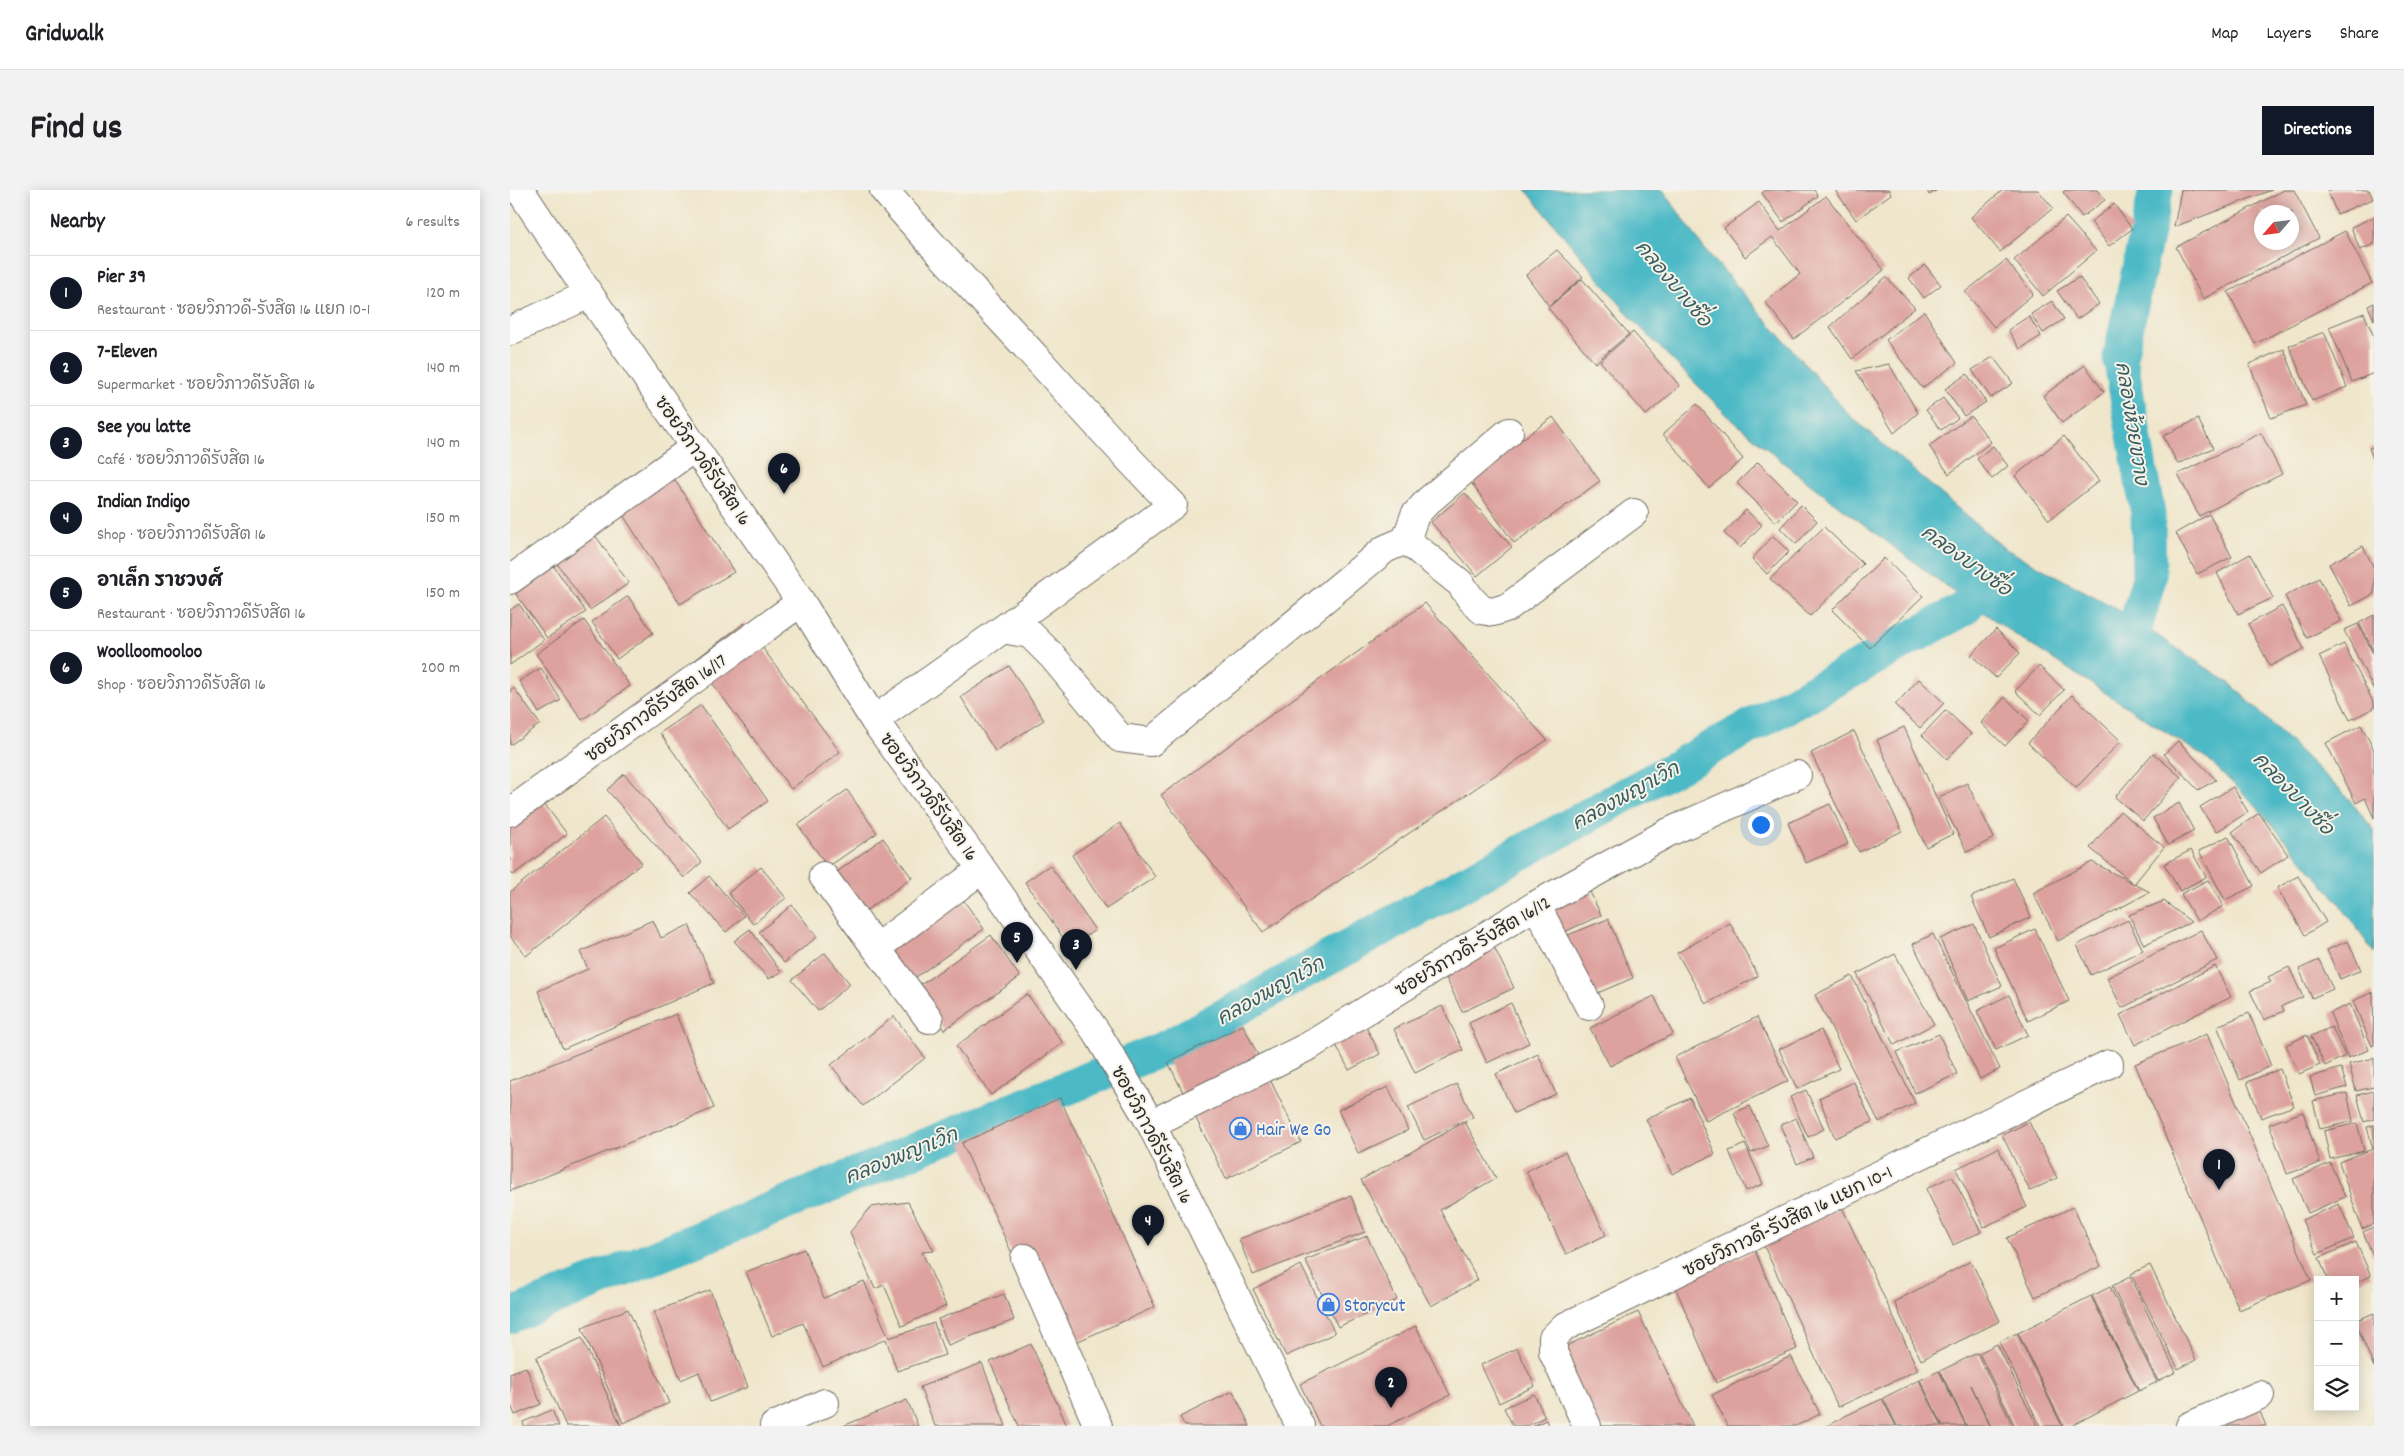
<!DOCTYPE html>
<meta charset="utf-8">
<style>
:root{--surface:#fff;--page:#f2f2f2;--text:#202124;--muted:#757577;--line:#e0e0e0;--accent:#111827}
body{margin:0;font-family:Dekko,"Playpen Sans Thai",sans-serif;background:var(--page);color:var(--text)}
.controls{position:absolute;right:15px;bottom:15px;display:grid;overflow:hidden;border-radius:0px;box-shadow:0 2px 12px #0003}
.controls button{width:45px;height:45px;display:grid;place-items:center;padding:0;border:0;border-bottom:1px solid var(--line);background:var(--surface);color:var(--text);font:25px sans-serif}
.compass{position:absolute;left:1744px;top:15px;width:45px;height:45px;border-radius:50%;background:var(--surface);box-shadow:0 2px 12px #0003;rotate:242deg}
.you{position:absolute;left:1250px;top:634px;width:18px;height:18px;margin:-12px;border:4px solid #fff;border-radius:50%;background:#1a73e8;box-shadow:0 0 0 8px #1a73e833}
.badge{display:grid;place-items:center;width:32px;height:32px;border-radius:50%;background:var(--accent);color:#fff;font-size:16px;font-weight:700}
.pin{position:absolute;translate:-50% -41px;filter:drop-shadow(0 1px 2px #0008)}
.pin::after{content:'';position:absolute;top:26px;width:18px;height:15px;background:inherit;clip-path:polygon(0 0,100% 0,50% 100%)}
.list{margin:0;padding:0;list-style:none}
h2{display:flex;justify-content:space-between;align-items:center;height:65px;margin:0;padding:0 20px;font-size:21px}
h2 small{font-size:16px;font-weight:400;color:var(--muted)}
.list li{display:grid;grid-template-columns:32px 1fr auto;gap:15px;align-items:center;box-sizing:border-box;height:75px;padding:0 20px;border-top:1px solid var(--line)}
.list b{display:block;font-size:19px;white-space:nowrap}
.list p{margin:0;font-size:16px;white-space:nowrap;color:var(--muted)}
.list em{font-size:16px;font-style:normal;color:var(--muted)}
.icon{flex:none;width:28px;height:28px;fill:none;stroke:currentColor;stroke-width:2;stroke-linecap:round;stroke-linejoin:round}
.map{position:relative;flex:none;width:1864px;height:1236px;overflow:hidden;border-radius:0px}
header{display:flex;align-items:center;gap:30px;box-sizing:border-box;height:70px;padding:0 25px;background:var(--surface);border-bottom:1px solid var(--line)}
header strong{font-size:24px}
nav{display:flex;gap:28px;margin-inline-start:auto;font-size:18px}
.intro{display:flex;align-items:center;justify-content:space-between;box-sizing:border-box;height:120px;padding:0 30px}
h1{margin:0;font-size:35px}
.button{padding:12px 22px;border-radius:0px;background:var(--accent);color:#fff;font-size:18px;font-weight:700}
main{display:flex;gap:30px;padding:0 30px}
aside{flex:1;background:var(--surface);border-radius:0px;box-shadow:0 2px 12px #0003}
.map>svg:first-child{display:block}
.water{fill:#4cb9c6;stroke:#3c7278}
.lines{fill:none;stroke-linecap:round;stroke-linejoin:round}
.canal{stroke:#4cb9c6;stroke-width:35}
.building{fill:#dda19e;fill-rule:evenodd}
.minor-casing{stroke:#706c63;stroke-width:30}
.minor{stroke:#fff;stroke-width:28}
.labels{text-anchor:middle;stroke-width:4;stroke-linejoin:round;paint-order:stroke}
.street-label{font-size:19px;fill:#2b2b2b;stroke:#f7f3e8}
.shop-label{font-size:19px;fill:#366cbe;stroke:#f7f3e8;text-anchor:start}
.water-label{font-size:20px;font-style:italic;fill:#375d61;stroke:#f7f3e8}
</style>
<header>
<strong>Gridwalk</strong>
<nav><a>Map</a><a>Layers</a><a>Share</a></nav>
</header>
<div class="intro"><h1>Find us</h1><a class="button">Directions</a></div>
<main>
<aside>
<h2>Nearby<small>6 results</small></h2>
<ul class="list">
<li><span class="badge">1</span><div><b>Pier 39</b><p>Restaurant · ซอยวิภาวดี-รังสิต 16 แยก 10-1</p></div><em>120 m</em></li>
<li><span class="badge">2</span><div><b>7-Eleven</b><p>Supermarket · ซอยวิภาวดีรังสิต 16</p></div><em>140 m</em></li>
<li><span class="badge">3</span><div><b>See you latte</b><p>Café · ซอยวิภาวดีรังสิต 16</p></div><em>140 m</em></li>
<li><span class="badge">4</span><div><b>Indian Indigo</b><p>Shop · ซอยวิภาวดีรังสิต 16</p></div><em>150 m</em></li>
<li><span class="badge">5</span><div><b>อาเล็ก ราชวงศ์</b><p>Restaurant · ซอยวิภาวดีรังสิต 16</p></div><em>150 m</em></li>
<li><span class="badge">6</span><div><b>Woolloomooloo</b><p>Shop · ซอยวิภาวดีรังสิต 16</p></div><em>200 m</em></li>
</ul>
</aside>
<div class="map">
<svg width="1864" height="1236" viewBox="0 0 1864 1236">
<rect width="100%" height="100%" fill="#f7f3e8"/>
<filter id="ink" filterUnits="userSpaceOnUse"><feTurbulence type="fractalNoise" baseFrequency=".02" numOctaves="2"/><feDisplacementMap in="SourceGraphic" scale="10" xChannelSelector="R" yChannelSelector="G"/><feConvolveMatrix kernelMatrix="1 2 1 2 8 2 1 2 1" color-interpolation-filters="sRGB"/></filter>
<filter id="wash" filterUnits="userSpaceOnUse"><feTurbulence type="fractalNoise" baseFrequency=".0096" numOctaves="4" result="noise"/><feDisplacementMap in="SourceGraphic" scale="20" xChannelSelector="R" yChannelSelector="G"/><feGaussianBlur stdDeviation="1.12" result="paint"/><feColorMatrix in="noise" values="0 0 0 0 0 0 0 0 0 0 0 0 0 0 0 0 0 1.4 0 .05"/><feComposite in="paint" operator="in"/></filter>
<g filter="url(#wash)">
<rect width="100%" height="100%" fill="#efe6cb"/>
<!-- water -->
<path class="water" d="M1016,0H1153L1193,57L1339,225L1494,358L1604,417L1721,494L1838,608L1864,640V763L1829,713L1747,617L1698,569L1507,446L1436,396L1297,292L1220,228L1123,130Z"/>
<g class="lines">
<!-- canal -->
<path class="canal" d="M1617,467L1639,388L1638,324L1610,167L1646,0
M0,1126L657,857L1452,420L1479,391"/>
</g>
<g id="blocks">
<!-- building -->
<path class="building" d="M1256,0H1304L1308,6L1273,32L1252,3Z
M1325,0H1379L1381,4L1346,30Z
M1417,0H1427L1419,5Z
M1493,0H1528L1543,18L1490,62L1461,27Z
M1556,0H1587L1595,10L1572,27L1553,2Z
M1671,0H1762L1664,37Z
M1774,0H1784L1809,48L1693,109L1666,57ZM1752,22H1782V52H1752Z
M1817,0H1859L1863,9L1827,24Z
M1316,6L1374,80L1284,149L1255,112L1290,84L1262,47L1235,67L1214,38L1249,12L1270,41Z
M1604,14L1622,39L1599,56L1581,32Z
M1556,27L1586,61L1533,106L1504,70Z
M1864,27V54L1850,60L1841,37Z
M1835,41L1862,93L1745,154L1718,102Z
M1047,60L1073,87L1039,116L1016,85Z
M1496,70L1523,104L1484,137L1455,102Z
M1415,75L1431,95L1414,108L1399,88Z
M1376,87L1405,118L1342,169L1320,137Z
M1569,87L1589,114L1567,129L1547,101Z
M1072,89L1119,144L1085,173L1038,118Z
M1542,111L1554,129L1533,143L1521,124Z
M1864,113V130L1858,116Z
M1414,121L1447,173L1412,198L1376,150Z
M1854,123L1864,147V183L1842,192L1819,137Z
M1519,126L1531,146L1510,159L1498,140Z
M1123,142L1170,196L1136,225L1090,171Z
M1814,142L1837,197L1802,211L1779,156Z
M1774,159L1796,215L1761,228L1739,174Z
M1483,167L1503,193L1481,208L1462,180Z
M1379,174L1408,223L1384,243L1346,181Z
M1575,175L1594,202L1552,233L1533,206Z
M1457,184L1476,212L1454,226L1435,199Z
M1433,208L1448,228L1431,240L1416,220Z
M1187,214L1233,269L1199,298L1153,244Z
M1461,226L1481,252L1439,284L1419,256Z
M1043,227L1090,291L1004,353L958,288Z
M1688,229L1703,258L1668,274L1653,246Z
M1751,243L1772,284L1689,326L1668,284Z
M1554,246L1589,291L1539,330L1505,286Z
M1483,256L1498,276L1482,289L1467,269Z
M1864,256V271L1859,258Z
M1248,272L1287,311L1266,332L1227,293Z
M161,284L224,382L170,414L108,317Z
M955,303L1002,357L967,386L921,332Z
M1291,315L1307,331L1286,354L1270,338Z
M1236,320L1252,335L1230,358L1214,343Z
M1699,324L1722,367L1687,384L1666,343Z
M1314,337L1353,374L1300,426L1260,389Z
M85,345L119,393L80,420L46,372Z
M1263,346L1279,362L1257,384L1242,369Z
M1853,356L1864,378V404L1841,416L1819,374Z
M1740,364L1763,408L1728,424L1707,383Z
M1374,368L1413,406L1360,458L1322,420Z
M42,374L76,422L37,448L4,401Z
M1809,388L1831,431L1797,448L1775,406Z
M118,406L143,443L107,469L82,432Z
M915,413L1037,550L753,742L651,605Z
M9,414L34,450L0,475V420Z
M1772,416L1794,459L1760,476L1738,434Z
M1864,425V462L1849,433Z
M74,430L120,496L72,530L26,464Z
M234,433L330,562L281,599L185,470Z
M1848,434L1864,465V500L1834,440Z
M1486,439L1510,463L1486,488L1461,465Z
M1834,454L1864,514V518L1840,530L1809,466Z
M499,476L534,530L485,561L451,507Z
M1529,476L1554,500L1530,525L1505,501Z
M31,478L51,510L29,523L9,491Z
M1409,489L1434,513L1410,538L1385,515Z
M4,498L30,534L0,555V500Z
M1562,505L1611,551L1566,598L1518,553Z
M1495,507L1519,531L1495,556L1471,533Z
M191,515L258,611L218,639L150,543Z
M1436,520L1461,544L1437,569L1412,545Z
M1851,535L1864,560V628L1855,608L1846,613L1816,553Z
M1394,537L1443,644L1416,657L1367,550Z
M1344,541L1392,641L1349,662L1301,563Z
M1668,551L1706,590L1688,600L1654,564Z
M1643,563L1671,587L1633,631L1605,607Z
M114,584L192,672L174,688L97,600Z
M1457,593L1484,648L1457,662L1429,607Z
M1723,597L1738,622L1706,642L1690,617Z
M337,600L367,643L318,677L288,635Z
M29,607L57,644L3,685L0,681V629Z
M1669,613L1684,641L1658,655L1643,628Z
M1320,614L1338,654L1296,673L1278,633Z
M1610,621L1654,657L1624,694L1580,658Z
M1749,623L1778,665L1751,683L1722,642Z
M94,627L132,673L16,766L0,746V702Z
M610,633L645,687L596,719L562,665Z
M1718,646L1744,696L1715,710L1689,661Z
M373,648L402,688L351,724L323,685Z
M1681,660L1696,687L1670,701L1654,674Z
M1582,672L1640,702L1548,751L1523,703Z
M540,675L585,740L560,758L515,692Z
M251,677L276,708L243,734L218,703Z
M1072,685L1091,725L1048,745L1030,704Z
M199,686L234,726L216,742L180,703Z
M1788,686L1816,732L1795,745L1767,698Z
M1503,688L1521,727L1479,747L1461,707Z
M1698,690L1713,716L1687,731L1671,704Z
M449,704L474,739L399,792L374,757Z
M1654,711L1681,732L1634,755L1619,725Z
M282,715L307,747L274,773L249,742Z
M1098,729L1123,788L1078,807L1053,747Z
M143,730L151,748L179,735L204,793L53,859L28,801L78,779L70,762Z
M1618,730L1633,760L1581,785L1567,755Z
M1220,733L1248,786L1196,814L1167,763Z
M1464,734L1492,796L1458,811L1430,749Z
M240,739L271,782L259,789L224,751Z
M1525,739L1559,811L1518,831L1484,758Z
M1691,740L1707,770L1612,818L1597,788Z
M1423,744L1490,879L1470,889L1403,754Z
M481,745L510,787L434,840L406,798Z
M1838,751L1851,780L1830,789L1817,760Z
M983,755L1004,798L952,822L932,779Z
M315,763L340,794L308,821L282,790Z
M1385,764L1424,834L1384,855L1347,784Z
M1809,770L1823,799L1802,808L1789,779Z
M1705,776L1721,807L1625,855L1610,825Z
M1779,777L1793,807L1772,816L1774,821L1754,830L1740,801L1761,792L1758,787Z
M1342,786L1405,913L1369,932L1305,805Z
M1863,802L1864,855L1862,856L1843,811Z
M517,804L553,853L481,905L446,856Z
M1499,805L1518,845L1486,860L1467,821Z
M1144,806L1163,844L1100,876L1080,838Z
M1001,813L1019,853L977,873L959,833Z
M1840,814L1859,860L1838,868L1820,823Z
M932,816L953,860L905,883L884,839Z
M1739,823L1761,876L1730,890L1707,836Z
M166,824L204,918L0,1001V891Z
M384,826L415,868L353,916L321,875Z
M1247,827L1278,891L1196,931L1165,867Z
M854,833L870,864L839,880L823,849Z
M733,835L791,952L716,989L658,872Z
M1822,837L1835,866L1815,876L1801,846Z
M1311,840L1329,879L1287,899L1269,859Z
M1429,844L1447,884L1405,903L1387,862Z
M1697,844L1801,1090L1729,1120L1625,874Z
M1797,845L1810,875L1789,884L1776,855Z
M1028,864L1046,904L1004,923L986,884Z
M1864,868V897L1846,901L1839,874Z
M1831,878L1837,897L1805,906L1800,887Z
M1770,879L1784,916L1751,928L1737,892Z
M1344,892L1362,932L1325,948L1309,908Z
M947,894L963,927L914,950L898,917Z
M878,897L898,940L848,963L828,920Z
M1296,900L1314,939L1298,947L1280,907Z
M1864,901V929L1854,932L1847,905Z
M1837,903L1843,931L1810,939L1803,911Z
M550,908L645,1117L546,1161L452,953Z
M1180,908L1205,964L1162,984L1136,929Z
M1240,916L1258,956L1241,963L1224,923Z
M1793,922L1810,973L1777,984L1759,934Z
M1286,928L1303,967L1287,974L1270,935Z
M955,932L986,988L930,1020L968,1090L921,1116L851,990Z
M1519,932L1547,988L1520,1001L1492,945Z
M1847,933L1854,961L1820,969L1814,941Z
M1864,935V1034L1852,1039L1829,972L1863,959L1857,937Z
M1235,954L1253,994L1236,1001L1219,961Z
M1488,958L1517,1017L1474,1037L1446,979Z
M1055,962L1096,1045L1056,1064L1016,981Z
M1820,973L1835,1007L1798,1023L1783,989Z
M1442,986L1471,1042L1443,1055L1416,999Z
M841,1006L855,1042L743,1085L729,1049Z
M398,1012L424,1061L412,1062L436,1116L392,1136L374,1095L365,1099L340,1042L361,1017Z
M1829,1014L1844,1048L1807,1064L1792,1030Z
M1332,1017L1408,1180L1328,1217L1253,1054Z
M1563,1017L1591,1076L1525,1107L1497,1048Z
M1864,1037V1068L1853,1042Z
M857,1046L887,1110L828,1137L795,1070Z
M1846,1052L1861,1086L1845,1093V1090H1818L1809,1068Z
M294,1059L314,1108L354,1091L379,1148L424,1133L435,1165L387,1181L376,1149L313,1177L293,1133L262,1146L236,1082Z
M1245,1061L1287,1159L1206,1193L1164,1094Z
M1461,1071L1490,1131L1411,1170L1384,1112Z
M791,1075L825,1143L776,1166L743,1099Z
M1640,1075L1686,1170L1668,1179L1621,1084Z
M1620,1087L1666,1182L1648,1191L1602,1096Z
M1600,1097L1647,1192L1629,1201L1582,1106Z
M200,1100L238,1197L200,1212L189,1182L171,1190L144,1122Z
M494,1104L504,1130L438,1155L428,1129Z
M1581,1106L1628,1201L1561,1236H1553L1508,1143Z
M118,1119L159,1213L113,1233L72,1138Z
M1128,1122L1183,1236H1085L1048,1160Z
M1864,1123V1177L1845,1131Z
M906,1136L940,1205L877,1236H810L790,1194Z
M1507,1143L1552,1236H1530L1489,1152Z
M72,1148L111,1236H56L26,1168Z
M521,1154L557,1236H509L480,1172Z
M1487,1154L1527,1236H1505L1469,1163Z
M1007,1158L1025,1196L989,1213L971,1175Z
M1467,1163L1503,1236H1481L1461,1195L1480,1236H1457L1430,1181Z
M1281,1166L1310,1224L1286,1236H1218L1202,1205Z
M472,1173L496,1236H425L410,1197Z
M16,1177L31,1214L5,1225L0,1213V1183Z
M1429,1181L1456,1236H1433L1410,1190Z
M1409,1190L1432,1236H1387L1373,1208Z
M723,1201L740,1236H675L670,1227Z
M1024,1204L1035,1227L1017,1236H1003L994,1218Z
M1372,1209L1386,1236H1317L1335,1226Z
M397,1210L408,1236H333Z
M1748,1217L1756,1236H1708Z
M42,1220L49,1236H14L13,1232Z
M1036,1230L1039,1236H1023Z"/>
</g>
</g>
<g filter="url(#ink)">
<use href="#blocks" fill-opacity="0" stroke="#706c63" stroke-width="1"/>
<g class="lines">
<defs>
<path id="minor" d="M10,0L79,104L291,412L364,530L472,679L589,846L641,934L790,1236
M374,0C425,60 479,116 532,174C575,222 618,269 663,315L493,439
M0,141L79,104
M896,350L905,325L918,311L999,242
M0,390L185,257
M364,530L493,439L520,444L543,467L610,548L641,552L875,359L896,350L950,393L961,409L972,420L983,422L998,417L1124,323
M0,622L291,412
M313,686L366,758
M1026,715L1079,816
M419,829L366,758L472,679
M641,934L799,856L1026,715L1157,643L1287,585
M515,1068L588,1236
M264,1236L315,1213
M1077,1236L1043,1162V1148L1054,1137L1599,874
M1680,1236L1750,1205"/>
</defs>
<!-- minor casing -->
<use href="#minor" class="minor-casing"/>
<!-- minor -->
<use href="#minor" class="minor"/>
</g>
</g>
<!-- icons -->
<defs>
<symbol id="shop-ring" viewBox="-11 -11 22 22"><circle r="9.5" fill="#f7f3e8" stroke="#3f7fe0" stroke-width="1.5"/><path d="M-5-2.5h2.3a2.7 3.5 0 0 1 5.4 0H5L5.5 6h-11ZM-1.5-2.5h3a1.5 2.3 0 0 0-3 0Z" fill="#3f7fe0"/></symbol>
</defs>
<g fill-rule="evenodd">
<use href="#shop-ring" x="718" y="926" width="25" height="25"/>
<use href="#shop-ring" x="806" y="1102" width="25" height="25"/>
</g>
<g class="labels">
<!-- street labels -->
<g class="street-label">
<text transform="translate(194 270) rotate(55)" y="7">ซอยวิภาวดีรังสิต 16</text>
<text transform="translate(145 517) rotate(-36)" y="7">ซอยวิภาวดีรังสิต 16/17</text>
<text transform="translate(420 606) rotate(54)" y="7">ซอยวิภาวดีรังสิต 16</text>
<text transform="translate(962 755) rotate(-31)" y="7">ซอยวิภาวดี-รังสิต 16/12</text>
<text transform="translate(643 944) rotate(62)" y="7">ซอยวิภาวดีรังสิต 16</text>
<text transform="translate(1277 1030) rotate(-26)" y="7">ซอยวิภาวดี-รังสิต 16 แยก 10-1</text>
</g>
<!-- shop labels -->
<g class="shop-label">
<text x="746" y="945">Hair We Go</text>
<text x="834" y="1121">Storycut</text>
</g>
<!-- water labels -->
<g class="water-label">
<text transform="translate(1164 93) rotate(50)" y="7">คลองบางซื่อ</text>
<text transform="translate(1623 233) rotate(81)" y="7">คลองห้วยขวาง</text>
<text transform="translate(1457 370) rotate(36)" y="7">คลองบางซื่อ</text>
<text transform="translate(1784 603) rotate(46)" y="7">คลองบางซื่อ</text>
<text transform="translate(1115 605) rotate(-29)" y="7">คลองพญาเวิก</text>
<text transform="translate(760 800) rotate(-29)" y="7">คลองพญาเวิก</text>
<text transform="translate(391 965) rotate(-22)" y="7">คลองพญาเวิก</text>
</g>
</g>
</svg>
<div class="controls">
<button>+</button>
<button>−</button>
<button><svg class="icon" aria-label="layers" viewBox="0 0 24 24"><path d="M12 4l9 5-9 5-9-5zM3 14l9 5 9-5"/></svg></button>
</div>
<svg class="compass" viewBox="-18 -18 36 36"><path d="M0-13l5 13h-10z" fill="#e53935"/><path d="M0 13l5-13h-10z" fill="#757577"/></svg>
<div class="you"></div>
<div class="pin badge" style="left:1709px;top:1000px">1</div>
<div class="pin badge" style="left:881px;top:1218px">2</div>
<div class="pin badge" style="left:566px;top:780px">3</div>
<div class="pin badge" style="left:638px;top:1056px">4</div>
<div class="pin badge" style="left:507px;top:773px">5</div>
<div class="pin badge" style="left:274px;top:304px">6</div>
</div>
</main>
